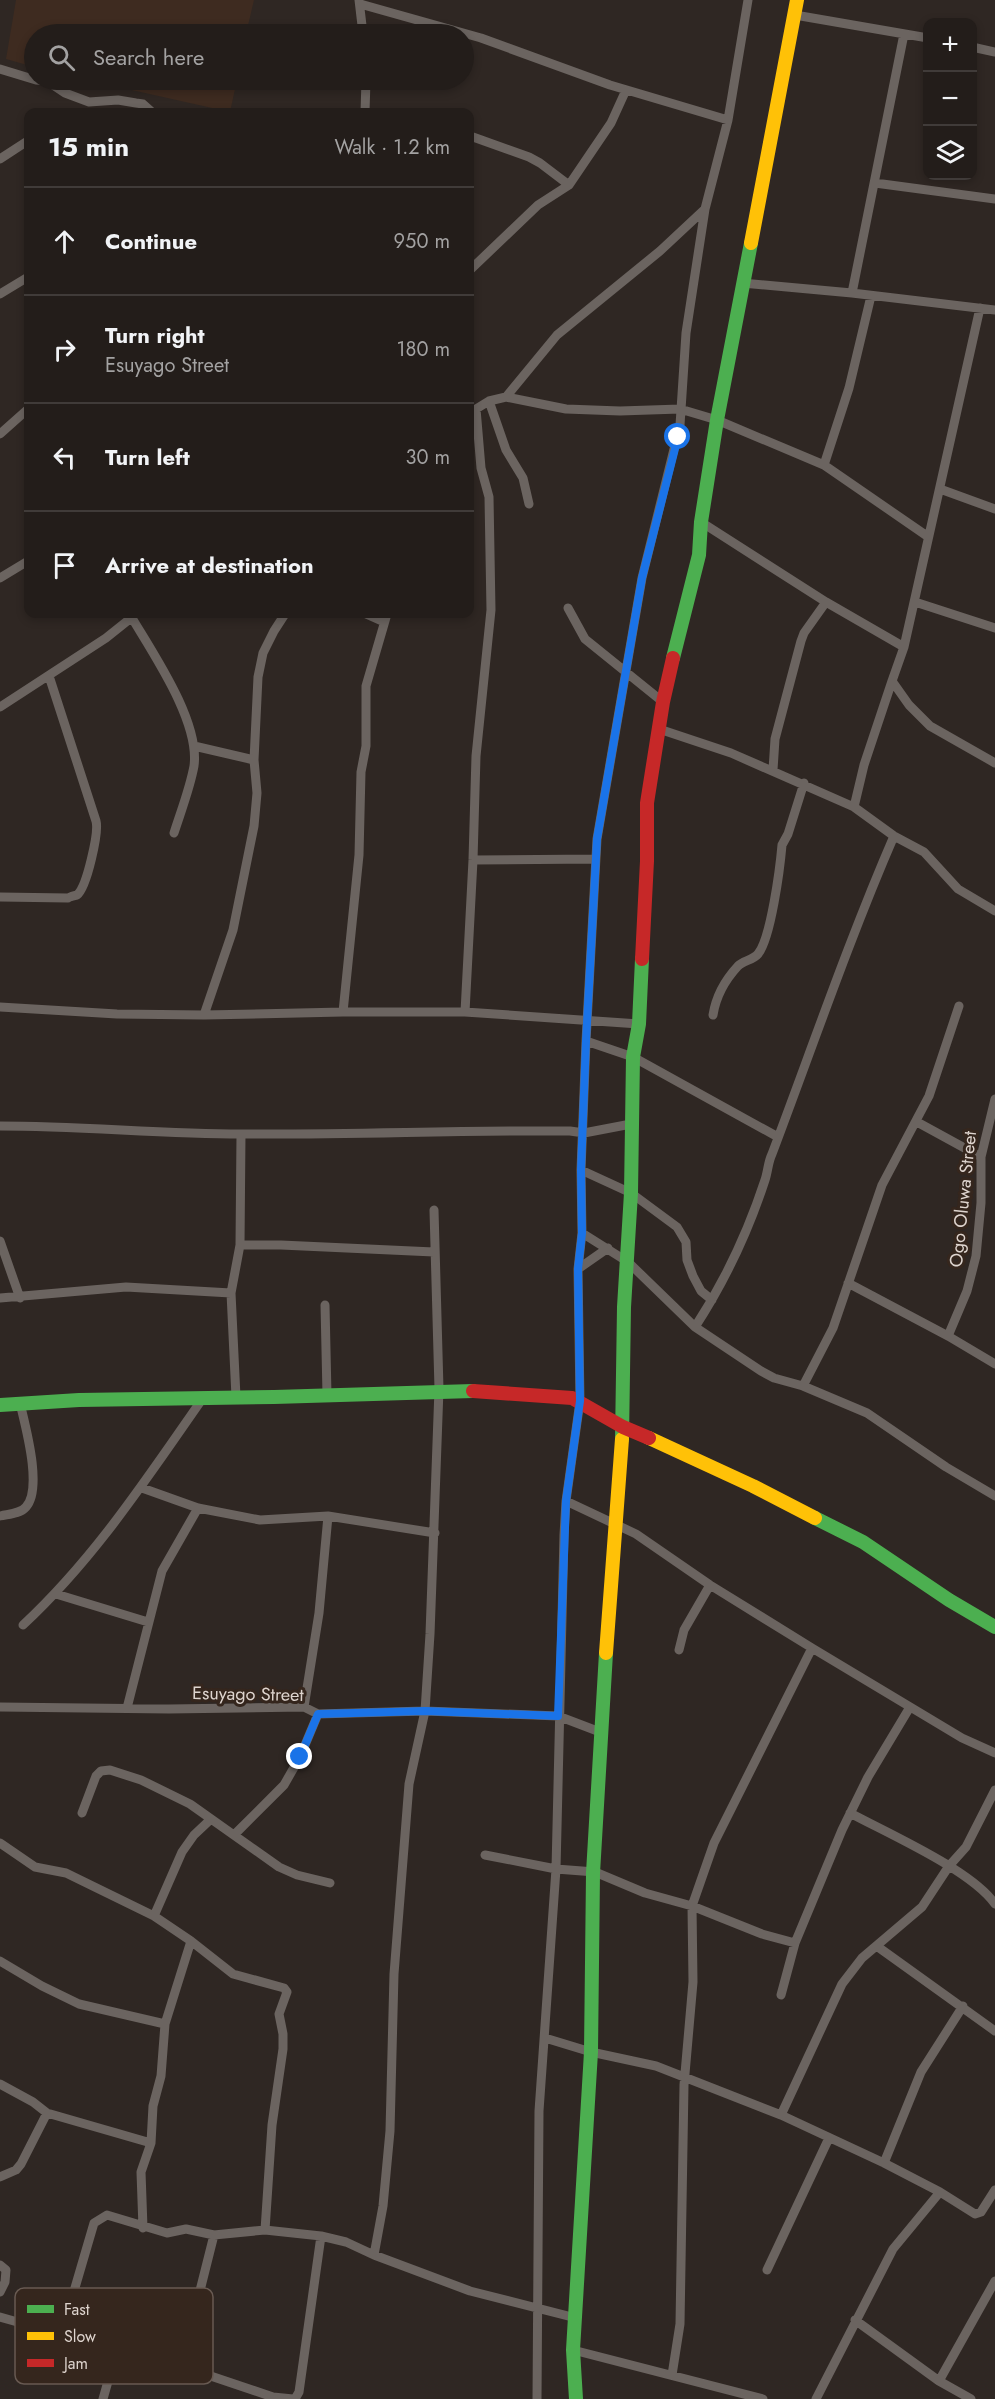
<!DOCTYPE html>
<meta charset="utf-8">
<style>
:root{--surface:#231d1a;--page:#2b2623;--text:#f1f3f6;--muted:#a3a2a2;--line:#403b39}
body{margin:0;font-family:Jost,sans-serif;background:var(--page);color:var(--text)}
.controls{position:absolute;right:18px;top:18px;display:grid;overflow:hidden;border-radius:12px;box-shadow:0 3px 9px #0003}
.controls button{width:54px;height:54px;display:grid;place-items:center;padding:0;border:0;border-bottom:2px solid var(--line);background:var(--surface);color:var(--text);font:30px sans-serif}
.stop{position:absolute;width:18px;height:18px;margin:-14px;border:4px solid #1a73e8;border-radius:50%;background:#fff}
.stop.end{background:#1a73e8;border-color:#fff;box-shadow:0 2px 6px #0008}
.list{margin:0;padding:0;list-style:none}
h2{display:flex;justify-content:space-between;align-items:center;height:78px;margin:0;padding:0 24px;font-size:26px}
h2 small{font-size:20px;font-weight:400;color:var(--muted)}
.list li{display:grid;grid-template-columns:39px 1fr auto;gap:18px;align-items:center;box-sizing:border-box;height:108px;padding:0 24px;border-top:2px solid var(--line)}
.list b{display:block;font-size:22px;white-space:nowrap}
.list p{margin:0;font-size:20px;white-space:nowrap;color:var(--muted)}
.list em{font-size:20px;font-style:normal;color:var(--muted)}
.icon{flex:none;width:33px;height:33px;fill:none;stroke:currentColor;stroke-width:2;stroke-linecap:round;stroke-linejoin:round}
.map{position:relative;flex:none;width:995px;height:2399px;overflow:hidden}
.search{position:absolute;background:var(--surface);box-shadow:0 3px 9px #0003;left:24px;top:24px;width:450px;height:66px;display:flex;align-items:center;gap:15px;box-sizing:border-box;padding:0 21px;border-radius:33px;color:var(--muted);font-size:22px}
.panel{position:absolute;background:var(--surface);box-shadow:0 3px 9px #0003;left:24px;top:108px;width:450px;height:510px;border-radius:12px}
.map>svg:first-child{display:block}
.built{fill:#3e2b20}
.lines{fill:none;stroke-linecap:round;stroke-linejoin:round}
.street{stroke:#6b6460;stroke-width:9}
.fast{stroke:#4caf50;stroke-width:14}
.slow{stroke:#ffc107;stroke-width:14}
.jam{stroke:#c62828;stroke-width:14}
.route{stroke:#1a73e8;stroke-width:8}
.labels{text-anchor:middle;stroke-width:6;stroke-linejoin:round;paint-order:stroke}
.street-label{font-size:18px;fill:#ded4ce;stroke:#35261d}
.key{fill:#35261d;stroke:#685a52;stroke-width:1.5}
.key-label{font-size:16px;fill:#ded4ce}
</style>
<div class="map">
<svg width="995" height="2399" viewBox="0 0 995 2399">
<rect width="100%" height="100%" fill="#2f2723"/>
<!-- built -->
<path class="built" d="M16,0H254L246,34H34V67L6,59Z
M87,80H237L230,112Z"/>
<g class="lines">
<!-- street -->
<path class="street" d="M359,0L363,34
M360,4L481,38L610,85L728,120
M795,15L928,38
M972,47L995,52
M0,69L36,80L47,81L65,93L89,102L118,100L136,103L143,104L152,112
M365,112L366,80
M473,137L529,157L540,163L569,185
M0,159L26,142
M875,183L995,199
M470,270L538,205L569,185L611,123L626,90
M742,283L852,293L995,310
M852,293L904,34
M0,294L28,277
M980,308L904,647L892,681L909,705L930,726L995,763
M506,397L566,409L620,411L680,409L717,420L824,465L927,536
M489,401L506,450L523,478L529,504
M0,434L28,409
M824,465L849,388L871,296
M940,489L995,509
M701,522L826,602L904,647
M0,578L28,561
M915,602L995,628
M568,608L585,639L663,702
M366,614L384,622
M132,618C154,655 200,722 194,766C190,788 181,811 174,833
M892,681L864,765L854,807L894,836L924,852L958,889L995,911
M0,707L106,638L136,614
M659,729L731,753L854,807
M194,746L254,760
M773,770L775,739L801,641L804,633L826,602
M473,860L595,859
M0,897L68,898C68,897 77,895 77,895C87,887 99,832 96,821L49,676
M0,1007L117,1014L204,1015L343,1012H465L639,1024
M343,1012L359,855L361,772L366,746V686L387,614
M465,1012L473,860L476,756L491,610L489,497L481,468L476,409L489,401L506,397L557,335L660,251L705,209
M204,1015L233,930L254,826L257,793L254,760L258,677L263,653L274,631L285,614
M713,1015C716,996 725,980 738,966C743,961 753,960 758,954C771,938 780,868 782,845L788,834L804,783
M586,1041L633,1057L778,1137
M917,1122L981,1157
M0,1126C81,1126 161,1134 241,1134C351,1135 460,1130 570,1131L584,1133L631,1124
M581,1170L631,1193L677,1227L686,1242L687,1260L693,1276L701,1291L712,1300
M582,1233L628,1262L695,1327L761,1371L774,1378L803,1386L867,1413L946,1467L995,1496
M0,1241L20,1298
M240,1245H281L434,1252
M578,1269L608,1248
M848,1283L948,1336L995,1364
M0,1298L126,1287L231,1293
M325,1305L327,1395
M695,1327C725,1281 748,1232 765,1180C768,1171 768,1162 772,1154C812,1048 849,940 894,836
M948,1336L967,1291L976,1256L981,1203V1157L995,1099
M803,1386L833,1328L882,1185L929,1096L959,1006
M236,1397L231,1293L240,1245L241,1134
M142,1488L198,1508L260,1520L328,1516L435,1533
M566,1501L636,1534L710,1585L812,1648L962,1738L995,1753
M0,1516C8,1514 20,1514 26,1507C43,1488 25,1425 20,1403
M56,1594L148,1622
M23,1625C95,1558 147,1478 203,1398
M679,1650L684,1630L710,1585
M0,1707L169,1709L304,1707L318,1714L425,1711L558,1716L600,1732
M304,1707L319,1613L328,1516
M127,1708L162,1571L198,1508
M82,1813L96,1776L101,1771L110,1770L141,1780L190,1804L279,1867L297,1875L330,1883
M850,1813C889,1834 971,1870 995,1904
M235,1834L284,1785L300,1757L318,1714
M0,1843L35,1867L66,1873L154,1916L191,1941L233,1974L284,1988L287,1992L279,2014L283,2034V2049L272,2125L265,2230
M485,1855L556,1869L595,1872L645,1893L692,1906L762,1934L795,1943L842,1830L868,1777L910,1707
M154,1916L182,1852L194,1835L211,1819
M878,1947L995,2031
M0,1961L42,1986L79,2004L165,2024
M781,1995L795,1943
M545,2038L591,2052L656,2066L781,2115L884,2163L940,2192L975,2214L981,2212L995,2190
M0,2084L33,2102L47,2113L151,2143
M781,2115L842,1984L862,1958L922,1907L949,1866L966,1847L995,1790
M884,2163L921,2072L963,2006
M0,2177L16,2170L21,2164L47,2113
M143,2228L141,2172L151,2143L153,2106L161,2076L165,2024L191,1941
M374,2255L383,2206L390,2131L394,1974L409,1784L425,1711L430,1634L439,1389L434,1210
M0,2265L6,2270L5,2282L0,2292
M767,2270L829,2138
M0,2317L21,2323L63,2342L181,2366L273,2397L293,2399
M855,2320L939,2381L971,2399
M63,2342L72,2298L94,2223L107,2215L167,2233L186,2229L214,2235L265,2230L321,2236L346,2242L374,2255L470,2291L576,2318
M573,2350L763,2399
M181,2366L214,2235
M672,2375L680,2324L684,2085L693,1982L692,1906L714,1843L812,1648
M939,2381L995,2281
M103,2399L116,2353
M295,2399L299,2392L321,2236
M537,2399L539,2111L556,1869L564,1535L566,1501L580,1401L578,1269L582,1233L581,1170L586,1041L597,839L642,578L680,425L686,333L705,209L728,120L748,0
M816,2399L893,2249L940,2192"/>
<!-- fast -->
<path class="fast" d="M673,658L699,555L701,522L717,420L751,243
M0,1405L79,1400L274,1397L473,1391
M622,1439L624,1307L631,1193L633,1057L639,1024L642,959
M815,1518L863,1542L949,1600L995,1627
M576,2399L573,2350L591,2052L593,1873L606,1653"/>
<!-- slow -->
<path class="slow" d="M751,243L797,0
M649,1438L753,1486L815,1518
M606,1653L622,1439"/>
<!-- jam -->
<path class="jam" d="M642,959L647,861V803L663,702L673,658
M473,1391L572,1398L623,1427L649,1438"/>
</g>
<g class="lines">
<!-- route -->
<path class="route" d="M300,1757L318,1714L425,1711L558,1716L566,1501L580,1401L578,1269L582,1233L581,1170L586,1041L597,839L642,578L678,437"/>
</g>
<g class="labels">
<!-- street labels -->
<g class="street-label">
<text transform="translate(963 1199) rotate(-84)" y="6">Ogo Oluwa Street</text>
<text transform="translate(248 1694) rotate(1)" y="6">Esuyago Street</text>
</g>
</g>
<!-- legend -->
<rect x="15" y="2288" width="198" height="96" rx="9" class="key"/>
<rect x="27" y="2305" width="27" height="8" fill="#4caf50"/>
<rect x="27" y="2332" width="27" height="8" fill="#ffc107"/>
<rect x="27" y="2359" width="27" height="8" fill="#c62828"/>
<g class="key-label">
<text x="64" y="2315">Fast</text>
<text x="64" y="2342">Slow</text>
<text x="64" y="2369">Jam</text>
</g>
</svg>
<div class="controls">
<button>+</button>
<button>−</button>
<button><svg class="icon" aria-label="layers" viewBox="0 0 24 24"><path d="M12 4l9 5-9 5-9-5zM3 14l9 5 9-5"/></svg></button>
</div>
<div class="stop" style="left:678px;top:437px"></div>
<div class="stop end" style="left:300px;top:1757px"></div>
<div class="search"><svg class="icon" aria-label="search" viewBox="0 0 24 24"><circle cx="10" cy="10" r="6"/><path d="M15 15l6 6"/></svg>Search here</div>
<section class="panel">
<h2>15 min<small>Walk · 1.2 km</small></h2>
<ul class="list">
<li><svg class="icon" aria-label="ahead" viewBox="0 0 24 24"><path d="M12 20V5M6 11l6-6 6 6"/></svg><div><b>Continue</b></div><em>950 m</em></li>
<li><svg class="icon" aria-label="right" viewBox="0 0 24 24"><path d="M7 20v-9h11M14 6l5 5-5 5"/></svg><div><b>Turn right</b><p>Esuyago Street</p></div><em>180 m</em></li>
<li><svg class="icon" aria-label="left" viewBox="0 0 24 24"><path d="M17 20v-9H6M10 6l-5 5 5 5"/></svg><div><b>Turn left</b></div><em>30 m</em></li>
<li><svg class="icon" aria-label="arrive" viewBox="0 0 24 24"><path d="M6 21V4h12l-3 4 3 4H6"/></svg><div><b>Arrive at destination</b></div></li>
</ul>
</section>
</div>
